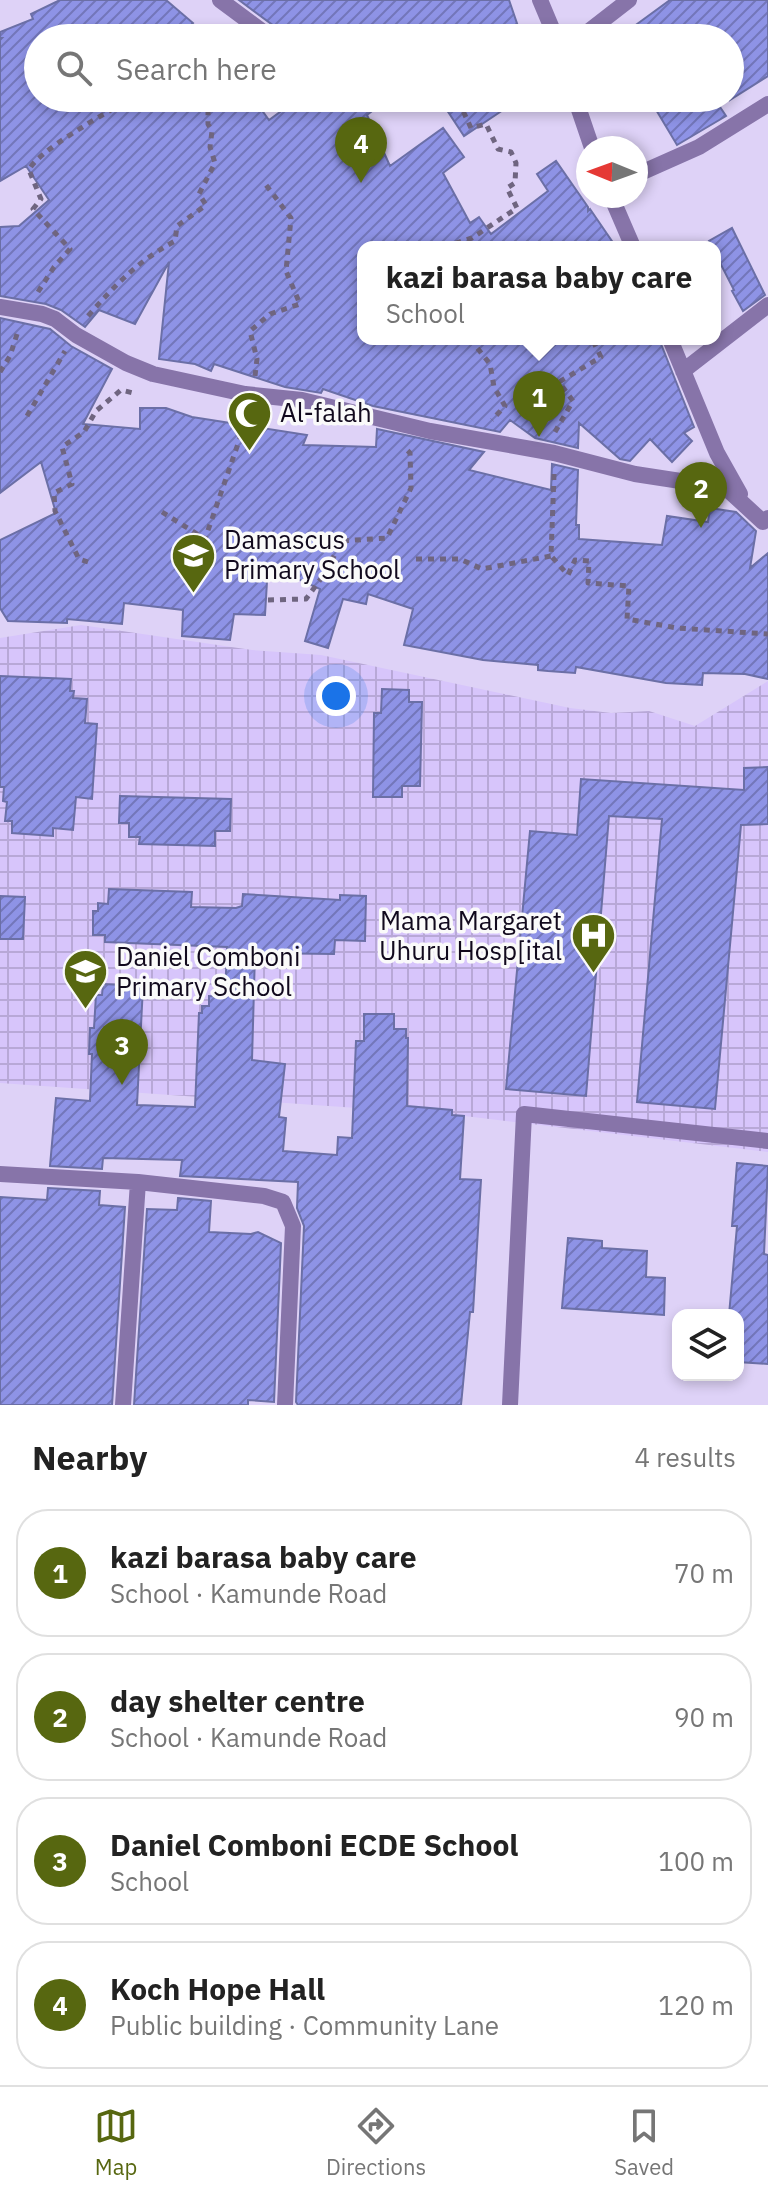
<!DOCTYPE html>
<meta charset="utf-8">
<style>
:root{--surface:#fff;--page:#f2f2f2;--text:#222;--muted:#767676;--line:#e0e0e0;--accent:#576710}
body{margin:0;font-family:"IBM Plex Sans",sans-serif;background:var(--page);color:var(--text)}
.controls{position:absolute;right:24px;bottom:24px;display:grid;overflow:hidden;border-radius:16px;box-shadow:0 4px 12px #0003}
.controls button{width:72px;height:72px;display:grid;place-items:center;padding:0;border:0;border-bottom:2px solid var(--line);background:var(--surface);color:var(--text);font:40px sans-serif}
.compass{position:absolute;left:576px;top:136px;width:72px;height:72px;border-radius:50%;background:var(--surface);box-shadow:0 4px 12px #0003;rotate:271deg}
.you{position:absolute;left:336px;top:696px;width:28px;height:28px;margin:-20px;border:6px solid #fff;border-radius:50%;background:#1a73e8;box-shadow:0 0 0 12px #1a73e833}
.badge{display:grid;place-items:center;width:52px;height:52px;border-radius:50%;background:var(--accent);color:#fff;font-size:26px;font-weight:700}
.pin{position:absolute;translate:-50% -66px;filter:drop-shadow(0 2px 4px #0008)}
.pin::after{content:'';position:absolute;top:42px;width:28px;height:24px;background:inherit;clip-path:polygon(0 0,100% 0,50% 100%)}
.popup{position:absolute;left:357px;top:241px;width:364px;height:104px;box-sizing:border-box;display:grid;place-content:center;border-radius:16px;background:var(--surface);filter:drop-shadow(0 2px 6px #0005);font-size:26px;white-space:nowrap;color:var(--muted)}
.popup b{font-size:30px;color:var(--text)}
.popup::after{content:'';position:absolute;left:50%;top:100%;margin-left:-16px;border:16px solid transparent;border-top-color:var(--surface)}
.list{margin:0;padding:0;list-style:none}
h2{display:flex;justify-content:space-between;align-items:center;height:104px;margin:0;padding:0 32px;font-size:34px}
h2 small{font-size:26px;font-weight:400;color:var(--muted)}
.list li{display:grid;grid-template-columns:52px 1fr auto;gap:24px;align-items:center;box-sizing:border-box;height:128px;margin:0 16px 16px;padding:0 16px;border:2px solid var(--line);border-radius:32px}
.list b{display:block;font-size:30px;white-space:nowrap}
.list p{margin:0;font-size:26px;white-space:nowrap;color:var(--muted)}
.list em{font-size:26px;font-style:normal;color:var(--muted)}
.icon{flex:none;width:44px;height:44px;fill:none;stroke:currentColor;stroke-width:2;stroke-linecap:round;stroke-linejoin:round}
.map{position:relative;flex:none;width:768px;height:1405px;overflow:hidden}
.search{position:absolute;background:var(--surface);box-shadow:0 4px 12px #0003;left:24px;right:24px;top:24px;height:88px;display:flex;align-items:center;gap:20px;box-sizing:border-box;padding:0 28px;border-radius:44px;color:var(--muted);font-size:30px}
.sheet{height:680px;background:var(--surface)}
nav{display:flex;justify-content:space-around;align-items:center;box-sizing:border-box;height:112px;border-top:2px solid var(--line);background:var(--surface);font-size:22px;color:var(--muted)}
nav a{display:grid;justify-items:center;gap:4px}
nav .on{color:var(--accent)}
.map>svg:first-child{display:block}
.industrial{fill:url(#industrial-grid)}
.building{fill:url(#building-hatch);stroke:#6b6fa6;stroke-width:2}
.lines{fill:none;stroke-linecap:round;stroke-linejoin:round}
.path{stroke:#6f6580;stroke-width:5;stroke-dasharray:6 6;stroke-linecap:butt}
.minor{stroke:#8774a9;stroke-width:16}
.labels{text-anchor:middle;stroke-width:7;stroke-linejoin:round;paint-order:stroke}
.poi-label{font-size:26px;fill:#11091d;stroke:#fafafa;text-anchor:start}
</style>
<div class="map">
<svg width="768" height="1405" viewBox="0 0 768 1405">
<defs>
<pattern id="industrial-grid" width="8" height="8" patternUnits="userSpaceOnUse" patternTransform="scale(2)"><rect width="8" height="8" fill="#d7c5fb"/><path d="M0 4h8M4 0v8" fill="none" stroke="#b8a8d7"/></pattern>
<pattern id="building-hatch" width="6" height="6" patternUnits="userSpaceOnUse" patternTransform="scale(2)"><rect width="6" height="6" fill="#8e93e6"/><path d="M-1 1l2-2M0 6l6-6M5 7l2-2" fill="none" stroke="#7376ba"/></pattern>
</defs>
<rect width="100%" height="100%" fill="#ded2f7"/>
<!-- industrial -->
<path class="industrial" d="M81,625L252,650L321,655L570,708L611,713L649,711L695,726L768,681V1152L456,1115L0,1083V638Z"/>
<!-- building -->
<path class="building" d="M60,0H166L193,23L180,38H38V57L27,61L38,98H253L269,120L299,98H389L367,115L390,166L443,128L464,157L443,173L470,223L479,217L491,234L548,191L537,174L556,161L588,207V211L590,209L616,247H363V339H659L694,427L684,433L692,441L672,462L650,439L630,461L620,459L579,423L578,448L535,438L510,420L500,432L373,406L323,389L321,393L285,387L214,364L211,371L195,364L159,359L169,262L135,324L99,310L85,327L61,310L46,304L0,296V227L19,226L49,200L26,166L0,181V40L2,38H0V32L33,19L31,14Z
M239,0H509L522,38H282L278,29Z
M670,0H768V76L730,100V38H618Z
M439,98H521L464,136Z
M649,98H714L726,116L677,145Z
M732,228L765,295L743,311L732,291L734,290L715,253V247H712L709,241Z
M0,318L50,329L71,346L112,369L83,424L140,429V408H166L192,417L307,435L303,445L376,447L377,429L484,452L469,470L551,490L552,464L578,470L576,525H579V539L662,545L667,516L708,522L710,508L736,512L756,531L750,568L768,553V679L745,674L703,673L702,685L666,683L576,667L575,673L548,671L538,670V665L483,660L404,645L413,609L368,594L366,604L343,599L328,648L305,641L320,589L268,565L265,615L234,614L230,640L182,636L183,610L124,603L122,624L67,619V623L8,621L0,608V540L56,513L41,462L0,493Z
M0,676L71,679L70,691H74L73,698L87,699L85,723L97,724L92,799L76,797L73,830L53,828V836L12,833V821H5L7,802L3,801L4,787H0Z
M382,689L409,690V702H422L420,786H402V797H373L374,713H381Z
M768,767V824L741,825L715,1109L637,1102L662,819L609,816L586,1096L506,1089L530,831L577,835L581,779L744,790V768Z
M120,796L231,799L230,831H215V846L139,844L140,837H129V823H119Z
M109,889L192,892L191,907L236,908L242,906L243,894L340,900V895L366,896L365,941L335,940L334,954L255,953L252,1060L285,1064L279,1117L286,1118L283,1151L337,1155L338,1137L352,1138L356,1041H364V1014H394V1029H406V1038H408L407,1106L452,1110V1115L464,1116L460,1179L481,1180L473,1312H470L461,1405H298L296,1402L304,1226L297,1208L298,1182L180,1176L182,1160L103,1158L102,1169L50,1166L56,1098L90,1101L92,1054H89L90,1028H94L96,995H102L103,984L143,986L137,1105L195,1107L199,1013H202V1006H209V996L225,997L227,947L105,942V935H93V911H98V903L108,904Z
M0,896L25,897L23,939H0Z
M737,1163L768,1166L764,1254L768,1255V1364L738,1362V1315H729L737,1226H732Z
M48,1188L100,1191L99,1205L125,1207L112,1405H0V1197L47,1200Z
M178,1198L211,1201L209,1232L251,1234L258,1232L281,1243L274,1402L248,1400V1405H134L147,1209L177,1210Z
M568,1238L602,1241V1248L647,1251L646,1277L665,1278L664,1315L562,1308Z"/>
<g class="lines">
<!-- path -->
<path class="path" d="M444,247L472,238L517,208L507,188L515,183L516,163L511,152L498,149L486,124L471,128L457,98
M38,292L54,267L70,249L33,209L41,199L29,170C37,151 108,112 131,98
M88,316C115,285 138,261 175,241L177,226L206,205L199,194L215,163L210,147L212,131L208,124V98
M470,339L490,364L494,387L505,406L492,420
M392,340L394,339
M0,372L10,356L18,331
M255,376L257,359L250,331L270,314L300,304L286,271L291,218L266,185
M27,416L65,351
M555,432L573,401L559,382L601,357L592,339
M554,474L551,556L568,575L575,560L589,561L588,583L629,586L627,619L677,628L768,634
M162,512L205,539L248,415
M416,559H460L482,569L551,556
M88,562L79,559L55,511L54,493L72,484L62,447L84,432L96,411L121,390L133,393
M268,600L306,599L328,569L341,541L387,538L411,488L410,453L405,448"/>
<!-- minor -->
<path class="minor" d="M220,0L271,38
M540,0L556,38
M580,38L629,0
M575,98L592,148
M636,175L699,147L768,104
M611,196L633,247
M0,307L42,314L55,319L76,335L126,363L153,374L245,394L302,400L430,431L554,453L635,474L726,488L763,522L768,518
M670,339L717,453L740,494
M683,371L768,305
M0,1174L138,1182L264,1196L283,1202L293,1226L285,1405
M123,1405L138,1182
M510,1405L524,1114L768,1141"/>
</g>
<!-- icons -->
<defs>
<symbol id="mosque-pin" viewBox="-11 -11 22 30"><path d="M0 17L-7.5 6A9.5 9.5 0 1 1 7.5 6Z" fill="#576710" stroke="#fafafa"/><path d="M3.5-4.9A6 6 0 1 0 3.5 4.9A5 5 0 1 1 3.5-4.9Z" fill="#fff"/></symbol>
<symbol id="school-pin" viewBox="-11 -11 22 30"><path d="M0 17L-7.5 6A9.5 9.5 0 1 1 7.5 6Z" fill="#576710" stroke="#fafafa"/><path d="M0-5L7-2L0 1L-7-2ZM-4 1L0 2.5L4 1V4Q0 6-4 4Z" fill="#fff"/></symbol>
<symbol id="hospital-pin" viewBox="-11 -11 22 30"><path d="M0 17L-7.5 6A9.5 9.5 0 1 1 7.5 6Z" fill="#576710" stroke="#fafafa"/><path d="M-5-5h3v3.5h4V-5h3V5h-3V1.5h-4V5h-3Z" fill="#fff"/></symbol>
</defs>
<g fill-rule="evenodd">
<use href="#mosque-pin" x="224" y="388" width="51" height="69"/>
<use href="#school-pin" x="168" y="530" width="51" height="69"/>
<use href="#hospital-pin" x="568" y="910" width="51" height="69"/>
<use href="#school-pin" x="60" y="946" width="51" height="69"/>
</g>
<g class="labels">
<!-- poi labels -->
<g class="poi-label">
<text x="280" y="422">Al-falah</text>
<text x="224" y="549">Damascus<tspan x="224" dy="30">Primary School</tspan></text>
<text x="562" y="930" text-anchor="end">Mama Margaret<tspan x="562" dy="30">Uhuru Hosp[ital</tspan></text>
<text x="116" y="966">Daniel Comboni<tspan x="116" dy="30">Primary School</tspan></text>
</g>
</g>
</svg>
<div class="controls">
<button><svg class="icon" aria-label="layers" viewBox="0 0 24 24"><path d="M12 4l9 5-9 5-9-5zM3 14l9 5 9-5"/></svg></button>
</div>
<svg class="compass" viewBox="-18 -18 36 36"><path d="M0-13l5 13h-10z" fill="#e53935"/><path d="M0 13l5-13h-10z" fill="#767676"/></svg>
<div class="you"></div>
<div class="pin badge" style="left:539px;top:437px">1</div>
<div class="popup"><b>kazi barasa baby care</b>School</div>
<div class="pin badge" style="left:701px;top:528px">2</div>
<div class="pin badge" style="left:122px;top:1085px">3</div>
<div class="pin badge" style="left:361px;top:183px">4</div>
<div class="search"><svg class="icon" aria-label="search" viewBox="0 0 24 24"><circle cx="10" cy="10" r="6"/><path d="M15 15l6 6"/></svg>Search here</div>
</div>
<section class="sheet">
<h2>Nearby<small>4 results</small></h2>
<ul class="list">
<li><span class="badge">1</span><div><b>kazi barasa baby care</b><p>School · Kamunde Road</p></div><em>70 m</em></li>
<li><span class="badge">2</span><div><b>day shelter centre</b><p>School · Kamunde Road</p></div><em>90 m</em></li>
<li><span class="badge">3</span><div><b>Daniel Comboni ECDE School</b><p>School</p></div><em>100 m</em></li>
<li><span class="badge">4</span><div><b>Koch Hope Hall</b><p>Public building · Community Lane</p></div><em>120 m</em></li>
</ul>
</section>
<nav>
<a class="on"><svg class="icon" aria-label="map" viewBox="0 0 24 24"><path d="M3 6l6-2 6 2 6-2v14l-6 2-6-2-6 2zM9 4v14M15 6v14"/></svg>Map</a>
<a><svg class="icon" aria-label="directions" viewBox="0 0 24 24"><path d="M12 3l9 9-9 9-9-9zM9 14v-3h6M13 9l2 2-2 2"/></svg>Directions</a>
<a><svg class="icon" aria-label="saved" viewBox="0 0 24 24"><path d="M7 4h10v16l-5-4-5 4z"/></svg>Saved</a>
</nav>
